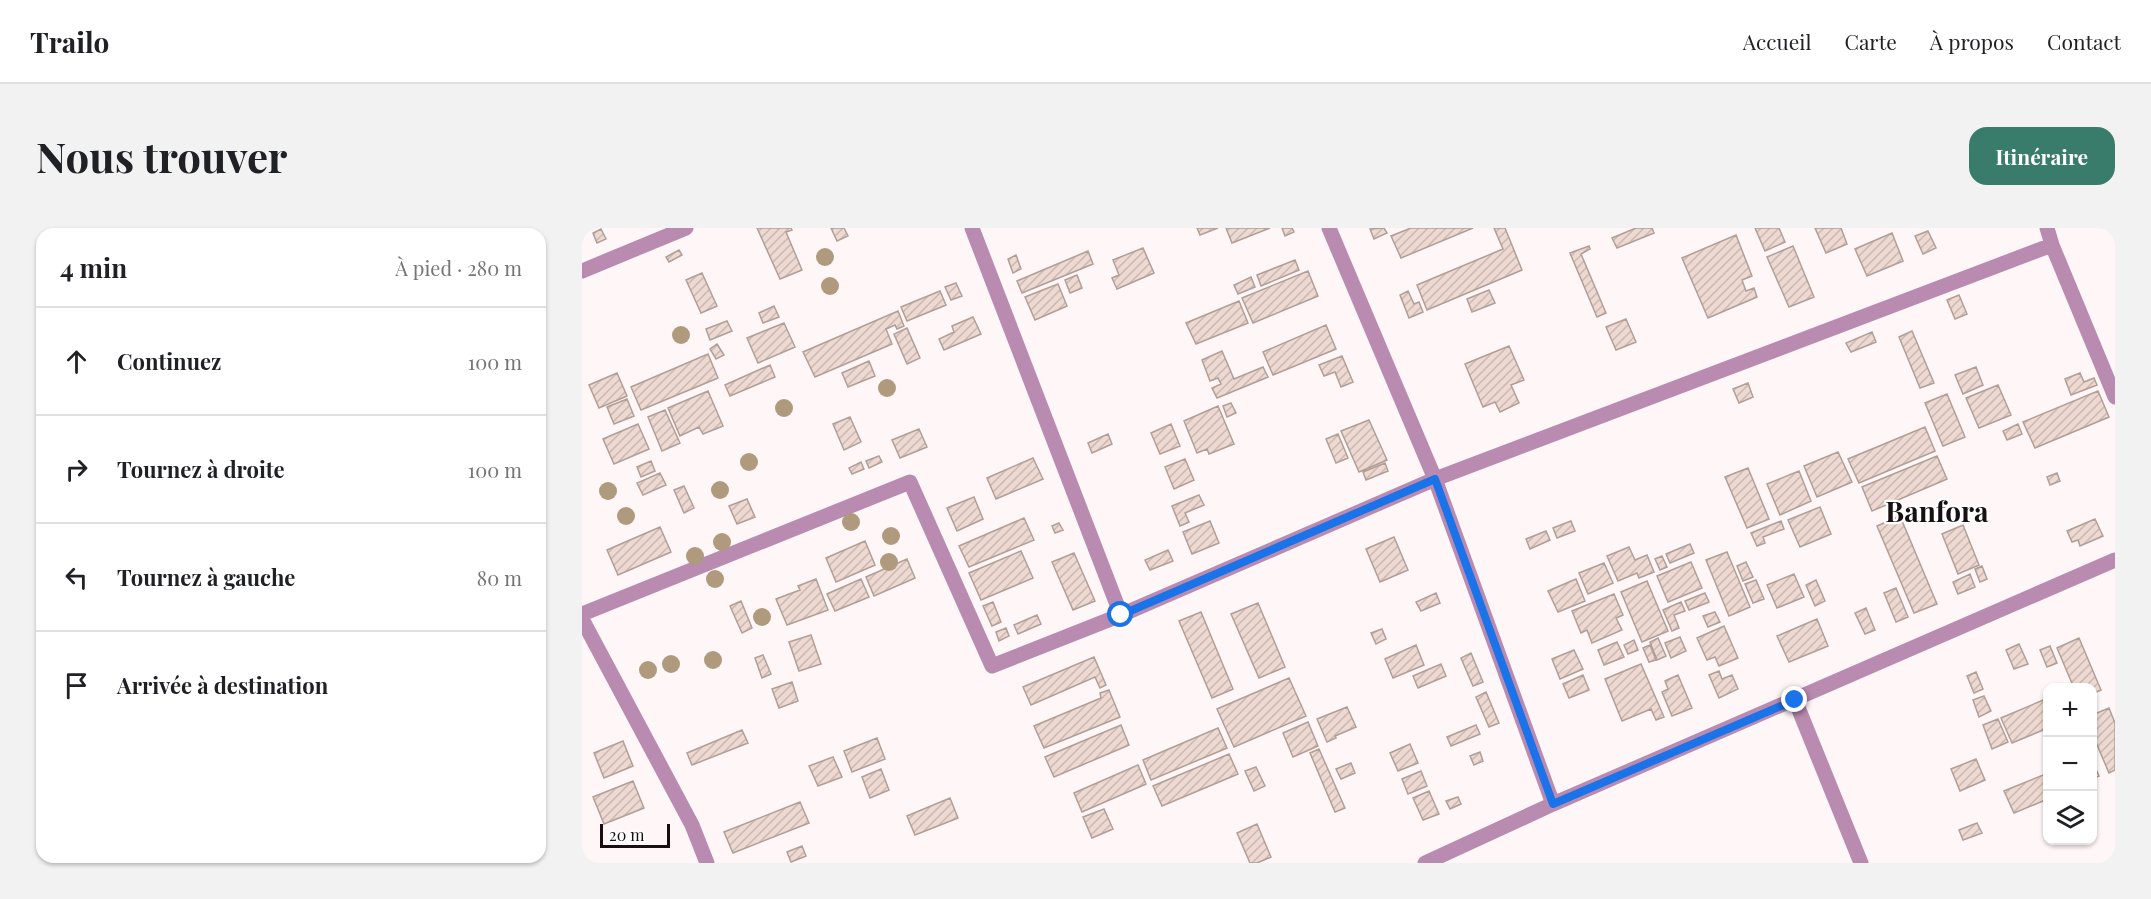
<!DOCTYPE html>
<html lang="fr">
<meta charset="utf-8">
<style>
:root{--surface:#fff;--page:#f2f2f2;--text:#202124;--muted:#757577;--line:#e0e0e0;--accent:#3a7c6c}
body{margin:0;font-family:"Playfair Display",serif;background:var(--page);color:var(--text)}
.controls{position:absolute;right:18px;bottom:18px;display:grid;overflow:hidden;border-radius:12px;box-shadow:0 2px 4px #0004}
.controls button{width:54px;height:54px;display:grid;place-items:center;padding:0;border:0;border-bottom:2px solid var(--line);background:var(--surface);color:var(--text);font:30px sans-serif}
.scale{position:absolute;left:18px;bottom:15px;width:70px;box-sizing:border-box;padding-left:6px;border:3px solid #170f11;border-top:0;font-size:16px;line-height:21px;white-space:nowrap;color:#170f11;-webkit-text-stroke:4px #fff;paint-order:stroke}
.stop{position:absolute;width:18px;height:18px;margin:-14px;border:4px solid #1a73e8;border-radius:50%;background:#fff}
.stop.end{background:#1a73e8;border-color:#fff;box-shadow:0 2px 6px #0008}
.list{margin:0;padding:0;list-style:none}
h2{display:flex;justify-content:space-between;align-items:center;height:78px;margin:0;padding:0 24px;font-size:26px}
h2 small{font-size:20px;font-weight:400;color:var(--muted)}
.list li{display:grid;grid-template-columns:39px 1fr auto;gap:18px;align-items:center;box-sizing:border-box;height:108px;padding:0 24px;border-top:2px solid var(--line)}
.list b{display:block;font-size:22px;white-space:nowrap}
.list em{font-size:20px;font-style:normal;color:var(--muted)}
.icon{flex:none;width:33px;height:33px;fill:none;stroke:currentColor;stroke-width:2;stroke-linecap:round;stroke-linejoin:round}
.map{position:relative;flex:none;width:1533px;height:635px;overflow:hidden;border-radius:18px}
header{display:flex;align-items:center;gap:36px;box-sizing:border-box;height:84px;padding:0 30px;background:var(--surface);border-bottom:2px solid var(--line)}
header strong{font-size:28px}
nav{display:flex;gap:33px;margin-inline-start:auto;font-size:21px}
.intro{display:flex;align-items:center;justify-content:space-between;box-sizing:border-box;height:144px;padding:0 36px}
h1{margin:0;font-size:42px}
.button{padding:15px 27px;border-radius:18px;background:var(--accent);color:#fff;font-size:21px;font-weight:700}
main{display:flex;gap:36px;padding:0 36px}
aside{flex:1;background:var(--surface);border-radius:18px;box-shadow:0 2px 4px #0004}
.map>svg:first-child{display:block}
.building{fill:url(#building-hatch);stroke:#b19e97;stroke-width:1.5}
.lines{fill:none;stroke-linecap:round;stroke-linejoin:round}
.minor{stroke:#b98bb0;stroke-width:15}
.tree{fill:#b09a7d}
.route{stroke:#1a73e8;stroke-width:8}
.labels{text-anchor:middle;stroke-width:4.5;stroke-linejoin:round;paint-order:stroke}
.town-label{font-size:28px;font-weight:bold;fill:#170f11;stroke:#fff}
</style>
<header>
<strong>Trailo</strong>
<nav><a>Accueil</a><a>Carte</a><a>À propos</a><a>Contact</a></nav>
</header>
<div class="intro"><h1>Nous trouver</h1><a class="button">Itinéraire</a></div>
<main>
<aside>
<h2>4 min<small>À pied · 280 m</small></h2>
<ul class="list">
<li><svg class="icon" aria-label="ahead" viewBox="0 0 24 24"><path d="M12 20V5M6 11l6-6 6 6"/></svg><div><b>Continuez</b></div><em>100 m</em></li>
<li><svg class="icon" aria-label="right" viewBox="0 0 24 24"><path d="M7 20v-9h11M14 6l5 5-5 5"/></svg><div><b>Tournez à droite</b></div><em>100 m</em></li>
<li><svg class="icon" aria-label="left" viewBox="0 0 24 24"><path d="M17 20v-9H6M10 6l-5 5 5 5"/></svg><div><b>Tournez à gauche</b></div><em>80 m</em></li>
<li><svg class="icon" aria-label="arrive" viewBox="0 0 24 24"><path d="M6 21V4h12l-3 4 3 4H6"/></svg><div><b>Arrivée à destination</b></div></li>
</ul>
</aside>
<div class="map">
<svg width="1533" height="635" viewBox="0 0 1533 635">
<defs>
<pattern id="building-hatch" width="6" height="6" patternUnits="userSpaceOnUse" patternTransform="scale(1.5)"><rect width="6" height="6" fill="#edd9d1"/><path d="M-1 1l2-2M0 6l6-6M5 7l2-2" fill="none" stroke="#cab9b2"/></pattern>
</defs>
<rect width="100%" height="100%" fill="#fff6f7"/>
<!-- building -->
<path class="building" d="M175,0H209L210,2L204,4L220,42L198,51Z
M249,0H262L266,8L255,13Z
M615,0H636L618,7Z
M644,0H688L650,15Z
M700,0H710L712,4L703,8Z
M802,0L805,5L792,11L788,1Z
M829,0H891L819,30L809,8Z
M912,0H923L940,42L845,82L835,57L921,21Z
M1054,0H1070L1072,5L1035,20L1030,10Z
M1173,0H1197L1203,14L1183,23Z
M1233,0H1259L1265,16L1244,25Z
M19,1L24,11L15,15L11,5Z
M1346,3L1354,20L1341,26L1333,8Z
M1310,5L1321,33L1285,48L1273,21Z
M1154,7L1170,48L1160,52L1164,63L1172,60L1175,69L1126,90L1100,30Z
M1007,18L1008,21L999,26L1024,85L1015,89L988,25Z
M1211,18L1232,69L1207,79L1185,29Z
M561,20L572,45L535,61L530,50L537,47L531,32Z
M97,22L100,27L87,34L84,29Z
M506,23L511,36L440,65L435,53Z
M434,27L439,41L431,45L426,31Z
M713,32L717,42L679,58L675,47Z
M726,43L736,68L671,95L660,70Z
M120,45L135,78L119,85L104,52Z
M495,47L500,60L488,65L483,52Z
M669,49L673,59L656,66L652,57Z
M374,55L380,68L369,72L363,59Z
M476,56L485,78L453,92L443,69Z
M907,62L913,75L890,84L885,71Z
M358,63L364,77L325,93L319,79Z
M826,63L832,76L837,74L841,84L827,90L818,67Z
M1377,67L1385,86L1373,91L1365,72Z
M657,73L666,95L614,116L604,95Z
M192,78L197,89L181,95L177,85Z
M316,83L322,98L315,101L313,97L304,101L310,116L233,149L221,124Z
M391,89L399,106L362,122L357,111L372,104L370,98Z
M1044,91L1054,114L1034,122L1024,99Z
M145,93L150,103L128,112L124,101Z
M202,95L213,119L176,135L165,110Z
M744,97L754,121L691,147L681,124Z
M325,100L338,130L325,136L312,106Z
M1330,103L1352,155L1338,160L1317,109Z
M1290,104L1294,114L1269,124L1264,115Z
M135,116L142,127L134,131L128,121Z
M927,118L942,152L929,157L937,175L918,184L913,174L901,179L883,136Z
M640,123L652,151L681,139L686,149L635,170L630,160L639,156L636,150L628,153L620,132Z
M126,126L136,150L59,182L49,159Z
M760,128L771,154L759,159L753,144L742,148L737,137Z
M287,133L293,148L266,159L260,145Z
M188,137L193,149L148,168L143,157Z
M1394,139L1401,157L1381,166L1373,147Z
M35,145L45,168L17,180L7,157Z
M1498,145L1502,154L1512,150L1515,157L1489,167L1483,151Z
M1166,155L1171,169L1157,175L1151,161Z
M1416,157L1429,187L1397,200L1384,170Z
M126,163L141,198L121,206L117,199L98,208L86,180Z
M1516,163L1527,189L1453,220L1441,194Z
M1365,166L1383,209L1361,218L1343,175Z
M45,171L52,188L32,196L25,179Z
M649,175L654,185L645,189L641,178Z
M636,178L652,216L627,226L625,221L615,225L602,193Z
M83,182L98,215L80,223L66,189Z
M268,189L279,214L262,222L251,196Z
M787,192L805,232L777,244L759,203Z
M56,196L67,221L32,236L21,211Z
M589,196L598,218L578,226L569,205Z
M1436,196L1440,206L1425,212L1421,203Z
M1343,199L1353,223L1277,255L1266,231Z
M337,201L345,219L318,230L310,212Z
M526,206L530,216L510,225L506,215Z
M756,206L766,230L754,235L744,211Z
M1256,224L1270,254L1235,269L1222,238Z
M297,228L300,234L287,240L284,233Z
M1355,228L1365,251L1290,283L1280,259Z
M451,230L461,251L414,271L405,250Z
M603,231L612,252L592,261L583,239Z
M69,233L73,243L59,249L55,239Z
M279,234L282,241L270,246L267,240Z
M803,235L806,243L784,252L781,244Z
M1166,240L1187,291L1165,300L1143,249Z
M1217,243L1229,273L1198,287L1185,256Z
M78,245L84,257L61,267L55,255Z
M1475,245L1478,253L1468,257L1465,249Z
M102,258L112,280L102,285L92,262Z
M617,267L622,277L603,285L607,294L598,298L590,278Z
M392,269L401,291L375,303L365,280Z
M165,271L173,289L155,296L147,278Z
M1238,279L1249,306L1218,319L1206,292Z
M1318,288L1355,376L1332,385L1295,298Z
M442,290L452,312L387,339L377,318Z
M1513,291L1521,308L1498,318L1496,312L1490,314L1485,303Z
M628,293L637,315L610,326L601,304Z
M989,293L993,303L975,310L971,300Z
M1199,293L1202,301L1181,309L1183,315L1175,318L1169,305Z
M477,295L481,302L473,305L470,298Z
M1381,297L1397,337L1376,346L1360,306Z
M78,299L89,324L36,347L25,322Z
M964,303L968,312L948,321L944,311Z
M812,309L826,342L798,354L784,321Z
M283,313L293,337L254,354L244,330Z
M1108,316L1112,325L1088,335L1084,326Z
M1047,319L1053,332L1065,327L1072,344L1057,350L1055,345L1036,353L1025,328Z
M586,322L591,333L568,342L563,332Z
M439,323L451,350L399,372L387,345Z
M1145,324L1168,379L1147,388L1124,332Z
M492,325L513,373L491,382L470,334Z
M1080,328L1085,339L1078,342L1073,331Z
M325,331L333,350L292,368L284,349Z
M1109,334L1120,360L1086,374L1075,348Z
M1164,334L1171,349L1161,353L1155,338Z
M1022,335L1031,355L1006,366L997,345Z
M1400,338L1405,351L1398,354L1393,341Z
M1212,346L1222,369L1195,380L1185,357Z
M1388,346L1393,359L1376,366L1371,354Z
M234,351L246,382L205,397L194,371L218,362L216,358Z
M279,351L287,369L253,383L245,366Z
M994,351L1003,373L976,384L966,363Z
M1174,352L1182,371L1171,375L1163,356Z
M1234,352L1243,373L1233,378L1224,357Z
M1065,353L1086,403L1060,414L1039,364Z
M1314,360L1326,389L1314,394L1302,365Z
M854,365L858,375L839,383L834,374Z
M1123,365L1127,374L1107,382L1103,373Z
M1032,366L1041,387L1034,390L1040,402L1010,415L1005,402L999,405L990,383Z
M159,373L170,400L160,405L148,378Z
M411,374L419,394L410,398L401,378Z
M1099,374L1103,383L1092,387L1097,400L1090,403L1081,382Z
M676,375L703,439L677,450L649,386Z
M1284,380L1293,402L1283,406L1273,385Z
M619,384L651,461L630,470L597,393Z
M1133,384L1138,394L1126,399L1121,388Z
M455,387L459,396L436,406L432,397Z
M1235,391L1246,418L1207,434L1195,408Z
M1142,398L1156,430L1137,438L1133,429L1125,432L1115,410Z
M424,400L427,408L417,413L414,404Z
M800,401L804,411L794,416L789,405Z
M229,407L239,436L217,443L207,414Z
M1098,409L1104,423L1089,430L1083,415Z
M1076,410L1084,428L1075,432L1068,414Z
M1497,410L1519,462L1510,466V460H1492L1475,420Z
M1052,412L1056,422L1046,426L1042,417Z
M1035,414L1042,429L1022,437L1016,422Z
M1437,416L1446,436L1432,441L1424,422Z
M834,417L842,437L811,450L803,431Z
M1068,417L1074,432L1067,434L1061,420Z
M1468,418L1475,435L1465,439L1458,422Z
M992,422L1001,441L978,451L970,431Z
M889,425L901,454L891,458L879,430Z
M181,427L189,446L180,450L173,430Z
M512,429L524,457L518,460L513,449L449,477L441,459Z
M859,436L864,448L836,460L831,448Z
M1059,436L1082,489L1074,492L1069,481L1040,493L1023,451Z
M1137,443L1140,451L1150,447L1156,461L1137,470L1127,447Z
M1394,444L1401,461L1392,465L1385,448Z
M1001,447L1007,462L987,470L981,456Z
M1096,447L1110,480L1090,488L1080,464L1086,461L1083,453Z
M707,450L724,488L652,519L635,481Z
M210,454L216,473L197,480L190,461Z
M527,462L538,489L462,520L452,498L519,470L518,465Z
M904,464L917,495L907,499L894,469Z
M1402,468L1409,483L1397,489L1391,472Z
M1466,470V500L1430,515L1419,490Z
M765,479L774,499L753,508L754,510L745,514L735,491Z
M1527,480L1533,495V542L1527,545L1510,505V487Z
M1416,491L1426,514L1410,521L1401,497Z
M726,494L736,518L711,529L701,505Z
M539,497L547,517L472,549L463,529Z
M894,497L898,506L869,518L865,509Z
M636,500L645,520L569,552L561,532Z
M160,502L166,515L110,537L105,525Z
M295,510L303,531L270,544L262,523Z
M41,513L51,538L22,550L12,525Z
M828,516L836,535L816,543L808,525Z
M737,521L763,580L753,584L728,525Z
M898,524L901,533L892,537L888,528Z
M647,526L656,546L580,578L571,558Z
M251,529L260,549L236,558L227,538Z
M1394,531L1403,552L1378,563L1369,541Z
M1510,532L1517,548L1510,551Z
M769,535L773,545L759,551L754,541Z
M556,537L564,556L500,584L492,565Z
M674,539L683,558L672,563L663,543Z
M299,541L307,562L288,570L280,549Z
M839,543L845,558L826,566L820,551Z
M1466,545V571L1432,585L1422,563Z
M51,553L62,580L22,596L11,569Z
M847,563L857,586L841,592L831,570Z
M876,569L879,576L868,581L864,573Z
M368,570L376,590L333,607L325,588Z
M218,574L227,595L151,625L142,604Z
M522,581L531,601L510,610L501,589Z
M1395,595L1400,605L1381,612L1377,602Z
M675,596L689,629L675,635H668L655,605Z
M220,618L224,628L209,634L205,624Z"/>
<g class="lines">
<!-- minor -->
<path class="minor" d="M390,0L539,387
M747,0L853,251L971,576
M1465,0L1470,17
M0,43L104,0
M0,386L328,254L410,438L539,387L853,251L1470,17L1533,169
M0,391L110,597L125,635
M1213,472L1279,635
M843,635L971,576L1533,332"/>
</g>
<!-- trees -->
<g class="tree">
<circle cx="243" cy="29" r="9"/>
<circle cx="248" cy="58" r="9"/>
<circle cx="99" cy="107" r="9"/>
<circle cx="305" cy="160" r="9"/>
<circle cx="202" cy="180" r="9"/>
<circle cx="167" cy="234" r="9"/>
<circle cx="138" cy="262" r="9"/>
<circle cx="26" cy="263" r="9"/>
<circle cx="44" cy="288" r="9"/>
<circle cx="269" cy="294" r="9"/>
<circle cx="309" cy="308" r="9"/>
<circle cx="140" cy="314" r="9"/>
<circle cx="113" cy="328" r="9"/>
<circle cx="307" cy="334" r="9"/>
<circle cx="133" cy="351" r="9"/>
<circle cx="180" cy="389" r="9"/>
<circle cx="131" cy="432" r="9"/>
<circle cx="89" cy="436" r="9"/>
<circle cx="66" cy="442" r="9"/>
</g>
<g class="lines">
<!-- route -->
<path class="route" d="M539,387L853,251L971,576L1213,472"/>
</g>
<g class="labels">
<!-- town labels -->
<g class="town-label">
<text x="1355" y="294">Banfora</text>
</g>
</g>
</svg>
<div class="controls">
<button>+</button>
<button>−</button>
<button><svg class="icon" aria-label="layers" viewBox="0 0 24 24"><path d="M12 4l9 5-9 5-9-5zM3 14l9 5 9-5"/></svg></button>
</div>
<div class="scale">20 m</div>
<div class="stop" style="left:539px;top:387px"></div>
<div class="stop end" style="left:1213px;top:472px"></div>
</div>
</main>
